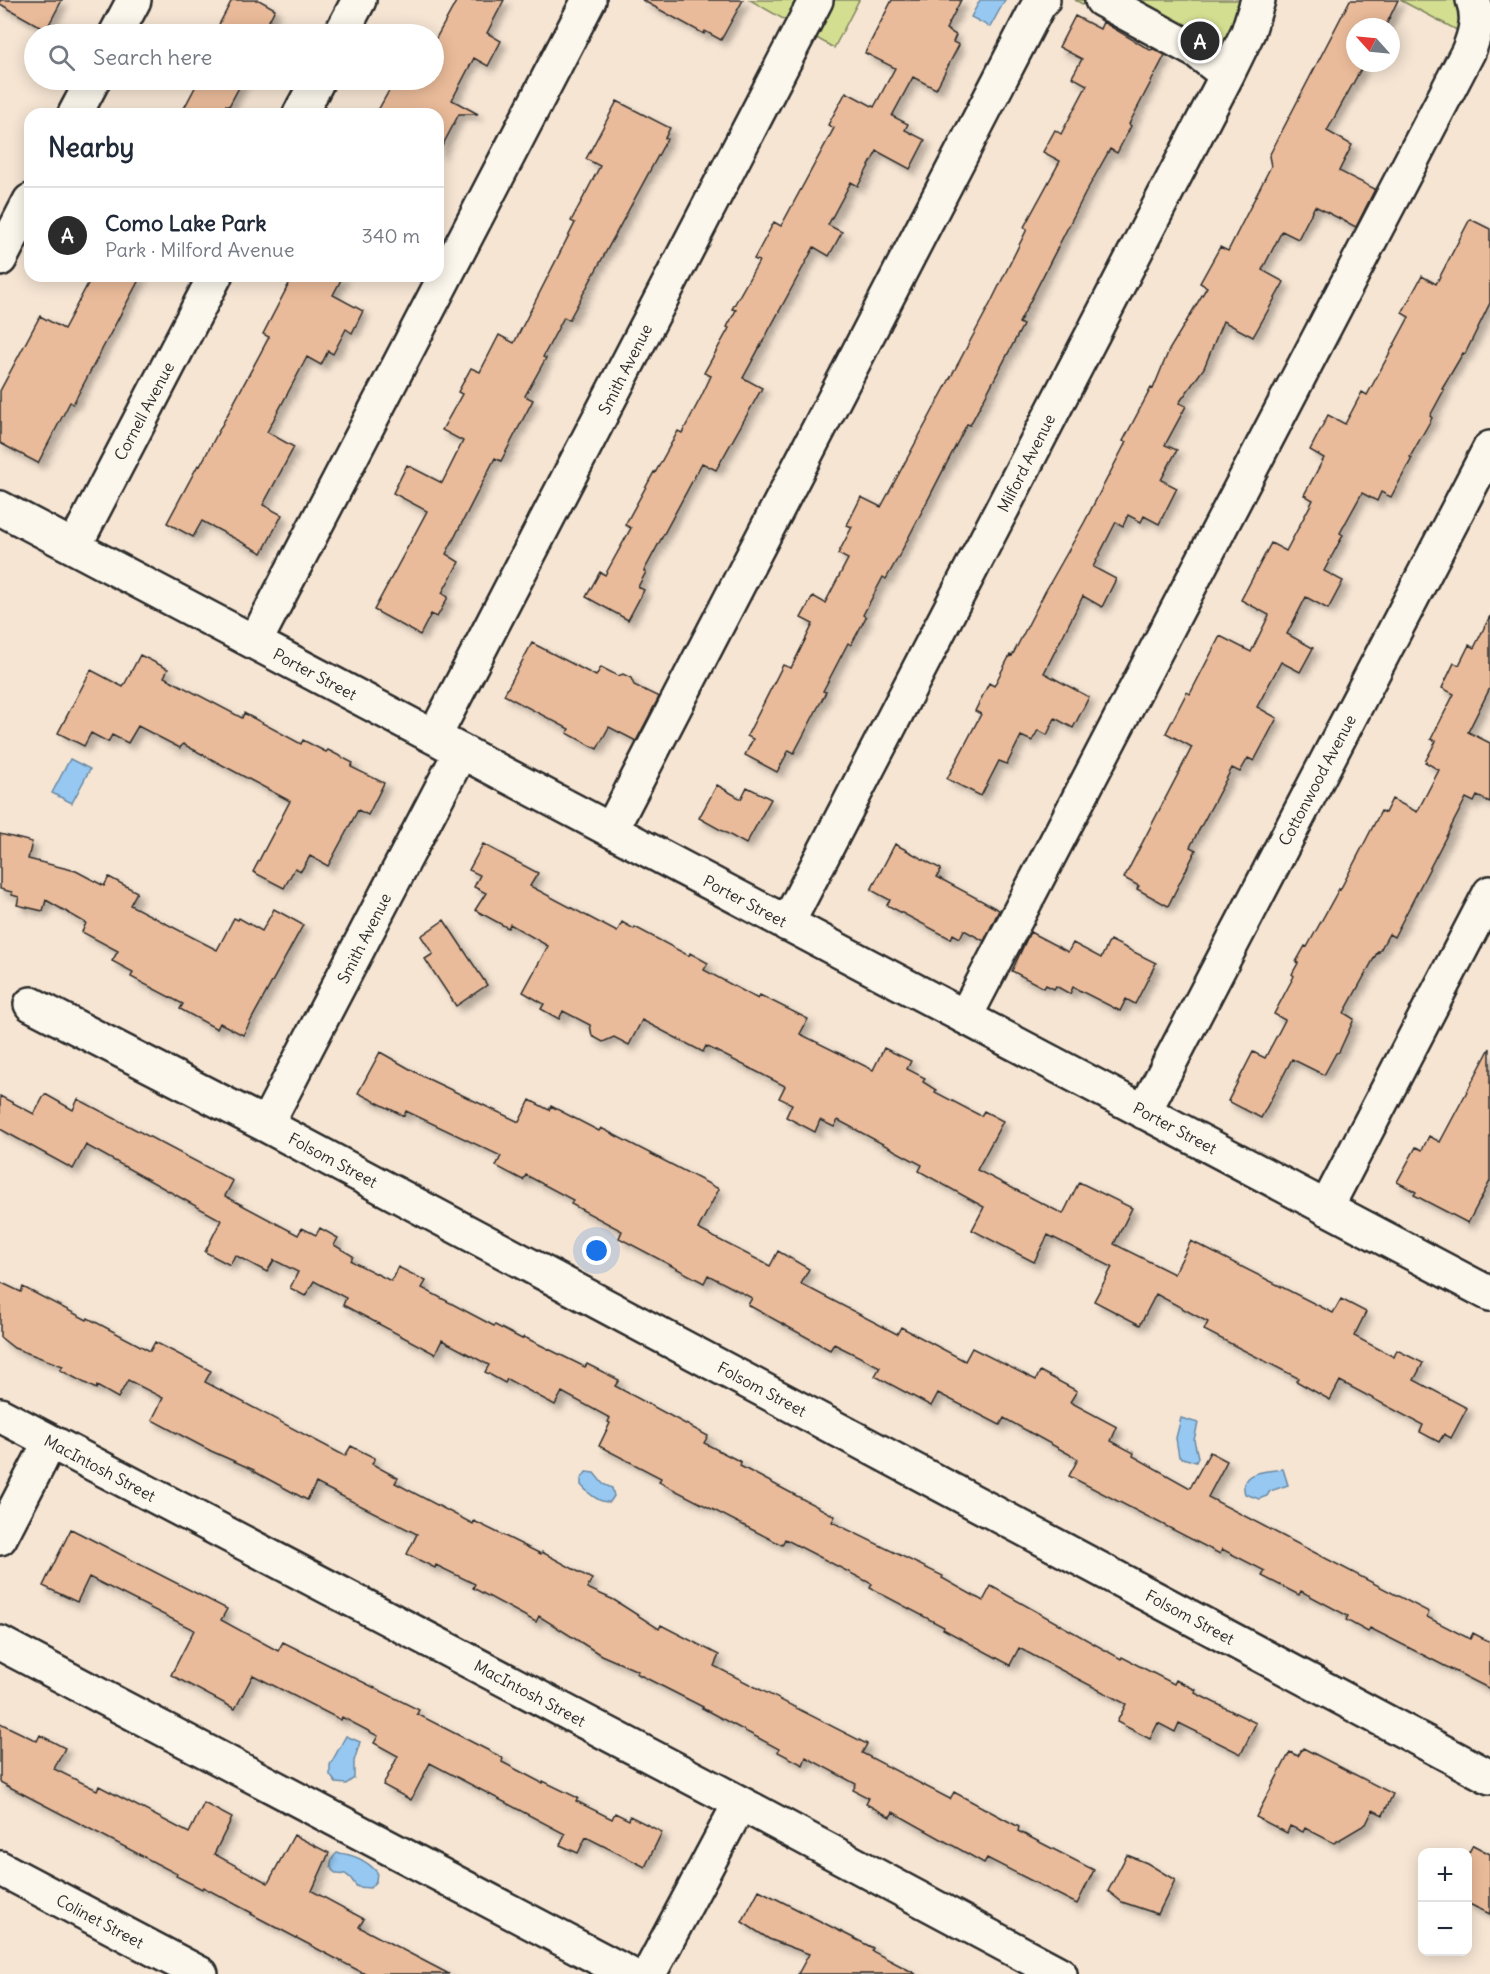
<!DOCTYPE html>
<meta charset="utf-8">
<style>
:root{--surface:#fff;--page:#f2f2f3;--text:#1f2937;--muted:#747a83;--line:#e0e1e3;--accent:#2b2b2b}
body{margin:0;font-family:Delius,sans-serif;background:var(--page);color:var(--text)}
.controls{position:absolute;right:18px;bottom:18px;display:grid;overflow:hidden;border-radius:12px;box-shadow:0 3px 15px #0003}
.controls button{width:54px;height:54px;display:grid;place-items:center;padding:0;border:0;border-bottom:2px solid var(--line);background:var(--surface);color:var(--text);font:30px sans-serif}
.compass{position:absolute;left:1346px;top:18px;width:54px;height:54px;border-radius:50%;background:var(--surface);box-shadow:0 3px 15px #0003;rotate:297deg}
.you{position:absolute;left:597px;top:1251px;width:21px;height:21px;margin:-15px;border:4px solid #fff;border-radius:50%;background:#1a73e8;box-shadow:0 0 0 9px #1a73e833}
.badge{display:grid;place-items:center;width:39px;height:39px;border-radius:50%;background:var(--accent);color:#fff;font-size:20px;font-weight:700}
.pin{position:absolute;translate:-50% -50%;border:3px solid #fff;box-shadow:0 2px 6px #0006}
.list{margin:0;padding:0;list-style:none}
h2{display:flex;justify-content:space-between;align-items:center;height:78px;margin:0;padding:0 24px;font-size:26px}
h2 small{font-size:20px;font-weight:400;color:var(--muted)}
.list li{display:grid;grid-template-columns:39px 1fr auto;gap:18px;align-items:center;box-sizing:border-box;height:96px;padding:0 24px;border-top:2px solid var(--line)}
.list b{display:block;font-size:22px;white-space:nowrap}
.list p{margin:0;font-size:20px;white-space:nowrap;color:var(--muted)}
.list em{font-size:20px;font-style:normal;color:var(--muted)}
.icon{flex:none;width:33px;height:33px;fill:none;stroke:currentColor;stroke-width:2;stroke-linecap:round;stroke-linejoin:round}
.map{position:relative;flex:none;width:1490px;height:1974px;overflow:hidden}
.search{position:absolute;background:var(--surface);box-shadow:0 3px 15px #0003;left:24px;top:24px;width:420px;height:66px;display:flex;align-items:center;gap:15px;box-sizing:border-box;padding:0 21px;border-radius:33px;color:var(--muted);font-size:22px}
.panel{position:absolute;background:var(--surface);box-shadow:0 3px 15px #0003;left:24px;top:108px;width:420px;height:174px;border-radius:18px}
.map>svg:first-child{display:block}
.green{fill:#d3de91;stroke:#7f845e;stroke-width:1.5}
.water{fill:#96c8f2;stroke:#6b89a2;stroke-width:1.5}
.building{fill:#eabb9a;stroke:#2b2b2b;stroke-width:1.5;filter:url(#shadow)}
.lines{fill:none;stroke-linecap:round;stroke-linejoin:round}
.minor-casing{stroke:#2b2b2b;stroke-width:38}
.minor{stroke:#fbf7ec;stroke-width:33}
.labels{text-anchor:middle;stroke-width:6;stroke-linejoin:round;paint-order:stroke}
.street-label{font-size:16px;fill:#2b2b2b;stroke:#fbf7ec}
</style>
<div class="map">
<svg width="1490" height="1974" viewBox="0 0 1490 1974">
<defs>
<filter id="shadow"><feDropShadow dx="5.5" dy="5.5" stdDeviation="3" flood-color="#0004"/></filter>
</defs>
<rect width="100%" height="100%" fill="#f6e5d3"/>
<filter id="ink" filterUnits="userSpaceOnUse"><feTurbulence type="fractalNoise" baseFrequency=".0167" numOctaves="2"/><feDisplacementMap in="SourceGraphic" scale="12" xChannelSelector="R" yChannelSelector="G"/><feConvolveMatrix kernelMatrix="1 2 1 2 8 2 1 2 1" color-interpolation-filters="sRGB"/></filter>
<g filter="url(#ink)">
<!-- green -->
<path class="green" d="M750,0H859L834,48Z
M1075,0H1270L1228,81Z
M1400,0H1490V40L1487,46Z"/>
<!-- water -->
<path class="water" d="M980,0H1005L990,27L971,17Z
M70,759L90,769L72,803L52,793Z
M1181,1418L1198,1423L1194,1440L1198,1457L1196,1462L1179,1457L1176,1438Z
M1283,1469L1288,1485L1270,1491L1267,1496L1259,1499L1245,1494C1238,1470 1266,1472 1283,1469Z
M586,1472L594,1473L603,1484L612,1488L614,1496L610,1502C598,1503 588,1493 581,1485V1479Z
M346,1736L360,1742L354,1761V1778L346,1784L336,1783L330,1775V1765Z
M337,1853C353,1854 366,1860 377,1872L376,1881L370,1888L358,1887C353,1884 353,1879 348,1876C342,1871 346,1876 338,1874C327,1870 330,1859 337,1853Z"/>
<!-- building -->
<path class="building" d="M0,0H62L46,30L0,4Z
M232,0H259L275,9L262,34H214Z
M457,0H504L487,33L501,41L488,66L474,58L452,100L478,114H459L438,154V114H376L395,80H434V42Z
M642,0H743L721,40L705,31L704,34Z
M892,0H961L946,29L956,35L953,42L959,45L936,89L913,77L892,116L908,124L905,130L925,140L910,169L877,151L858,186L851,182L828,225L842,232L829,256L814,247L743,378L762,388L716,470L702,463L644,571L646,572L638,587L644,590L628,620L586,597L600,572L605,575L631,528L625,525L654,472L655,473L678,431L682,433L701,397L711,376L704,373L729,328L727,327L736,310L732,309L759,261L754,259L774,222L781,226L834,128L828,125L846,92L874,107L895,68L865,53Z
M1350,0H1398L1385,27H1355V63L1362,67L1327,131L1352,145L1339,171L1375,189L1356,227L1315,206L1298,239L1282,231L1262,270L1284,282L1253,337L1223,321L1204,368L1179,403L1186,406L1165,445L1177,450L1161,480L1177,488L1159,524L1144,516L1141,522L1128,515L1123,526L1116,522L1093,567L1116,579L1102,607L1083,596L1044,673L1089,697L1073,728L1055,718L1047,735L1038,730L1032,741L1021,736L1007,764L999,761L981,796L947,779L981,714L975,711L989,683L994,686L1010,655L1012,656L1045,592L1084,523L1126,442L1123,441L1151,388L1153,389L1169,350L1207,287L1200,283L1220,247L1228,251L1271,166L1269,156Z
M1075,16L1100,29L1103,22L1150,50L1154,49L1165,55L1129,124L1131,126L1117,153L1110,149L1087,190L1019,323L1023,325L970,425L967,424L900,554L886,579L883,577L863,615L866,617L851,645L848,643L823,691L826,692L794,753L789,750L777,772L745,755L753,739L747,736L783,665L791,668L813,624L801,618L813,596L825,603L848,559L838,554L852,527L847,525L861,497L881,507L990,304L1027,229L1024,227L1060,161L1043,152L1055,130L1061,134L1087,85L1072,77L1082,59L1059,47Z
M199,80H243L229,106L226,105L222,114H181Z
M617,101L670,128L665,138L667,139L569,320L564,317L543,357L546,358L525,396L533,400L501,461L495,458L446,554L459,562L442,593L448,597L437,617L431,614L420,635L374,610L427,511L393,493L407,465L442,483L463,441L442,430L462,394L458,392L471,368L480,372L499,335L514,343L575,223L571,221L600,166L586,159Z
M1470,219L1490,229V303L1465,354L1463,353L1442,389L1444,390L1430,416L1432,418L1410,457L1412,458L1391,497L1381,492L1377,501L1362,493L1340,533L1343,535L1324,571L1343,581L1328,609L1306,597L1287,634L1313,648L1300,672L1281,662L1257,707L1277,718L1254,761L1248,758L1240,772L1232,768L1190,847L1196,850L1168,906L1137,889L1139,886L1124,878L1192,747L1166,733L1187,692L1190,694L1220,636L1251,652L1269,615L1241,600L1271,543L1286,551L1313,500L1304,495L1324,458L1310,450L1328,415L1345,424L1362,392L1367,395L1409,317L1402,313L1422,276L1436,284Z
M92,276H141L73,404L70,402L38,463L0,443V391L40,316L64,329Z
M293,276H343L333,295L363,311L352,333L346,329L333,354L328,351L321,365L307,357L267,432L294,447L263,505L282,515L262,553L202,521L193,537L167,523L198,465L200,466L269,337L263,334Z
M1490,616V688L1468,732L1490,743V802L1477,796L1474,802L1466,798L1394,937L1389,934L1379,952L1378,951L1344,1013L1354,1019L1339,1052L1336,1053L1324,1075L1292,1059L1261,1118L1228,1101L1253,1052L1265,1058L1285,1020L1274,1014L1294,976L1292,974L1298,963L1296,962L1305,946L1307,947L1339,889L1340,890L1381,811L1385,813L1392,799L1417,812L1439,770L1425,762L1436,741L1431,739L1454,694L1442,688L1454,663L1459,665L1469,645L1474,648Z
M532,643L596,676L601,667L618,676L623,674L631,678L634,685L659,697L636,741L609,727L597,749L567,733L569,729L504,695Z
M140,655L168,669L164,677L242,718L244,713L301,744L303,740L326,752L328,750L353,763L351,767L384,783L368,815L358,810L328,866L310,856L301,871L295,868L284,888L253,872L290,801L183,744L180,748L138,726L128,743L112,735L108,742L91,733L84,746L58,733L91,670L123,687Z
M717,785L741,799L747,787L771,799L746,844L699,818Z
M0,834L32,842L28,859L76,871L104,886L109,877L137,892L130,905L217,950L234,918L238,920L239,918L262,931L274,909L303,925L243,1035L220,1023L217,1029L180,1009L183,1004L131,977L133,972L112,961L118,951L82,932L86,923L46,900L43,911L17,905L19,897L12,895V892L0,889Z
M483,844L538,873L530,886L617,932L622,922L634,929L635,927L689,956L690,953L708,963L704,970L758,999L760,995L808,1019L800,1034L873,1070L884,1048L911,1061L907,1069L925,1078L923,1082L936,1090L935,1092L981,1116L984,1111L1003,1121L977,1170L1063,1214L1079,1182L1132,1208L1114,1244L1174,1274L1191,1241L1333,1313L1341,1299L1366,1312L1354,1336L1394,1357L1397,1350L1423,1363L1414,1380L1467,1408L1451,1438L1444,1434L1439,1442L1420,1432L1423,1425L1340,1381L1330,1400L1296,1381L1298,1378L1204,1330L1208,1322L1156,1294L1140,1325L1094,1301L1112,1267L1048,1235L1034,1262L972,1230L984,1207L919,1171L922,1165L838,1120L834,1127L820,1120L815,1132L786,1117L792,1104L779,1098L785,1086L706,1046L703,1052L642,1020L629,1045L614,1037L603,1042L592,1036L590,1025L563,1011L559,1019L541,1009L544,1004L523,992L548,946L510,924L508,928L475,910L486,893L474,887L480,875L469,870Z
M895,844L941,869L937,877L999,910L984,941L964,930L960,938L953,934L951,939L887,905L890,900L871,890Z
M444,920L487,985L456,1006L425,959L433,954L421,936Z
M1030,932L1068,952L1073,943L1101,958L1110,940L1156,963L1135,1004L1126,999L1120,1011L1073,987L1070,994L1056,986L1054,989L1046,985L1044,988L1012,971Z
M1490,1048V1181L1468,1223L1414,1195L1416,1192L1397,1182L1416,1147L1422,1150L1429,1136L1440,1142Z
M380,1052L424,1077L519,1122L530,1100L549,1110L551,1106L599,1131L601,1128L719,1189L698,1229L770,1266L778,1251L809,1269L801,1284L897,1334L901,1327L965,1361L972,1348L1036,1380L1040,1371L1077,1391L1070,1402L1117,1427L1111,1441L1134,1453L1133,1456L1190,1488L1210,1452L1227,1461L1208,1497L1429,1612L1427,1617L1470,1639L1473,1633L1490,1642V1689L1370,1628L1368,1632L1346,1620L1348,1616L1301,1591L1299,1595L1262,1576L1265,1571L1222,1549L1220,1554L1069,1476L1078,1459L1004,1418L1000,1425L938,1393L931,1406L875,1376L880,1367L834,1344L830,1350L748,1305L752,1298L708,1275L704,1283L619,1238L622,1231L571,1204L573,1200L526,1175L523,1180L496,1166L501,1156L406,1111L404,1116L358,1093Z
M45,1094L73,1110L78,1099L233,1181L225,1196L298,1235L302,1228L316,1235L320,1228L338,1238L334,1245L353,1256L351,1261L391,1281L398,1267L426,1281L422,1288L494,1326L495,1325L522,1339L524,1337L585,1367L587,1364L619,1380L615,1386L708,1436L704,1443L741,1462L740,1466L835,1516L832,1522L943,1576L942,1578L983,1601L991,1586L1121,1659L1122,1657L1174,1684L1176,1680L1196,1690L1195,1693L1256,1723L1241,1754L1179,1723L1175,1732L1158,1723L1150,1739L1117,1722L1126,1704L1019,1648L1010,1665L943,1629L944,1627L870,1588L872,1584L785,1539L782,1545L659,1482L661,1478L599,1446L610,1423L608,1422L610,1418L562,1392L555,1405L507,1379L505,1383L485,1372L489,1365L442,1340L435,1354L343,1305L346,1298L314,1281L305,1296L290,1288L298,1272L274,1260L267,1272L235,1255L230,1265L205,1252L221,1220L86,1145L73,1169L0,1129V1096L34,1114Z
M0,1282L21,1292L23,1287L87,1320L88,1318L150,1351L155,1342L211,1371L205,1382L345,1456L351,1446L375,1458L372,1464L398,1478L395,1483L473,1524L474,1521L541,1554L542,1552L592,1579L587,1588L614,1600L659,1629L661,1625L719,1655L714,1666L867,1744L862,1753L950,1799L954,1792L1019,1827L1018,1831L1094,1870L1077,1904L987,1858L984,1863L893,1812L890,1817L866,1804L869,1798L853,1790L856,1784L806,1757L803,1765L778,1752L779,1749L702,1708L703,1707L636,1673L638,1671L601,1655L539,1616L536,1622L473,1588L475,1584L436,1565L435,1568L407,1554L417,1534L316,1483L307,1500L253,1471L254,1470L211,1451L152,1420L163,1398L128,1380L118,1398L97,1386L96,1389L60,1370L63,1366L14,1348L0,1337Z
M71,1529L227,1609L221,1620L278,1651L283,1642L419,1710L417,1714L503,1758L502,1762L542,1783L543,1781L578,1798L576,1801L612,1819L615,1813L629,1820L630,1816L662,1832L645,1867L586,1837L578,1853L560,1845L565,1834L430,1763L411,1800L383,1785L398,1756L374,1743L378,1736L342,1717L341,1720L253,1675L235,1709L171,1675L194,1630L89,1577L77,1602L43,1586Z
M0,1723L37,1741L40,1735L65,1748L54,1769L97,1790L99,1786L189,1833L204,1803L232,1818L214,1854L268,1883L294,1835L329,1853L312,1891L364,1919L359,1927L449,1974H365L251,1914L252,1913L203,1887L202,1889L176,1876L177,1874L0,1782Z
M1303,1748L1393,1794L1383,1815L1373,1810L1366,1824L1334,1843L1305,1828L1303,1832L1290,1826L1287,1833L1256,1817L1290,1752L1298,1756Z
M1473,1845L1490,1854V1914L1467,1903V1856Z
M1127,1855L1147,1863L1175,1880L1158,1914L1122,1902L1108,1891Z
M759,1890L873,1948L872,1951L916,1974H798L809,1954L769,1939L742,1922Z"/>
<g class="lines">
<defs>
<path id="minor" d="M1102,0L1198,52L1227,75
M116,34L134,0
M341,34L359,0
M75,114L93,80
M300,114L318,80
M0,259L30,201
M0,508L1490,1294
M74,547L215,276
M255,642L589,0
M434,737L816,0
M611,830L1039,4L1043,0
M787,924L1227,75L1248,32L1258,0
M31,1004L266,1125L1490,1777
M965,1017L1468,52C1475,35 1480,18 1473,0
M1144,1112L1490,448
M266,1125L461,751
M1326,1208L1490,893
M0,1415L740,1803L1060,1974
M0,1538L50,1442
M0,1643L629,1974
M0,1868L201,1974
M649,1974L740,1803"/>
</defs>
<!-- minor casing -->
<use href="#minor" class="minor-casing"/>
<!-- minor -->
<use href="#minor" class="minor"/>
</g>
</g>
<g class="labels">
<!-- street labels -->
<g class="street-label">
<text transform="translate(625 369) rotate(-63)" y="6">Smith Avenue</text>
<text transform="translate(144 411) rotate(-62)" y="6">Cornell Avenue</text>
<text transform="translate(1026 463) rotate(-63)" y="6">Milford Avenue</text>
<text transform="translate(315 674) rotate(28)" y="6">Porter Street</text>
<text transform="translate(1317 780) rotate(-62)" y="6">Cottonwood Avenue</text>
<text transform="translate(745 901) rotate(28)" y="6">Porter Street</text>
<text transform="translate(364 938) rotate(-63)" y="6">Smith Avenue</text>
<text transform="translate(1175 1128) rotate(28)" y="6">Porter Street</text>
<text transform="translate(333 1160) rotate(28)" y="6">Folsom Street</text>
<text transform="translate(762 1389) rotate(28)" y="6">Folsom Street</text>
<text transform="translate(100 1468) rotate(28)" y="6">MacIntosh Street</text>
<text transform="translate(1190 1617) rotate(28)" y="6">Folsom Street</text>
<text transform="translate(530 1693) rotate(28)" y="6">MacIntosh Street</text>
<text transform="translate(100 1921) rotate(28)" y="6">Colinet Street</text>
</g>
</g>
</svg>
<div class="controls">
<button>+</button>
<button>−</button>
</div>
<svg class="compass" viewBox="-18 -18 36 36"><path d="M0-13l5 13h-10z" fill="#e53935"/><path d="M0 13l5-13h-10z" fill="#747a83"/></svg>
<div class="you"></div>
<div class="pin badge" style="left:1200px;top:41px">A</div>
<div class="search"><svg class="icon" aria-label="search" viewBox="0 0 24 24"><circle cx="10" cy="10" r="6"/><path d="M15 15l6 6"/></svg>Search here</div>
<section class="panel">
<h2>Nearby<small></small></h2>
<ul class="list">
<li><span class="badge">A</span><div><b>Como Lake Park</b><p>Park · Milford Avenue</p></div><em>340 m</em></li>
</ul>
</section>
</div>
